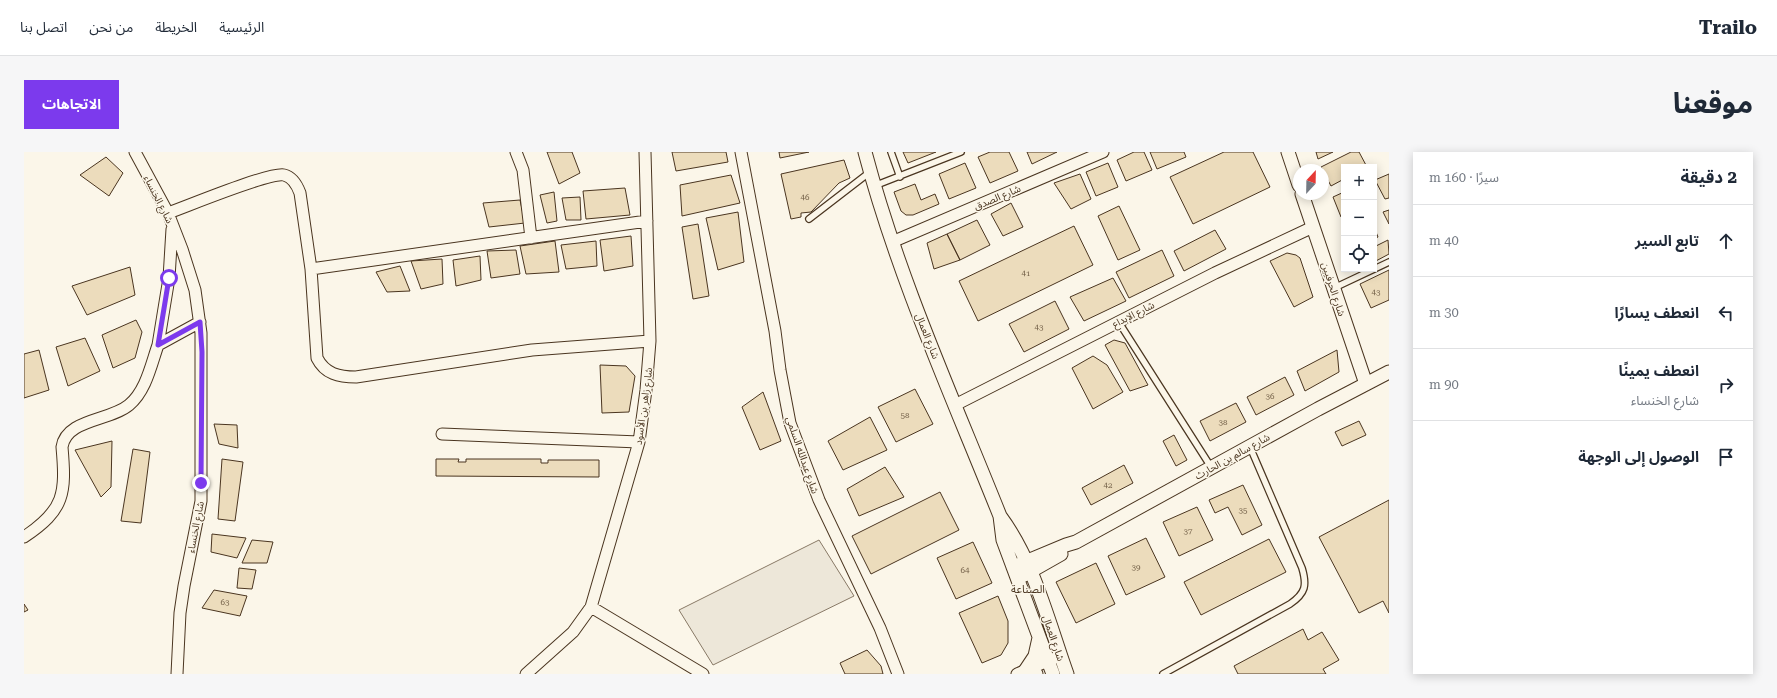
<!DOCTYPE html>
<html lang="ar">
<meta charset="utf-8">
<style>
:root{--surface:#fff;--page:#f6f6f7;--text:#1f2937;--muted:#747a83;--line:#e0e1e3;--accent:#7c3aed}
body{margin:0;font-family:"Roboto Serif","Noto Sans Arabic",serif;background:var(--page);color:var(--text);direction:rtl}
.controls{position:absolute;right:12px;top:12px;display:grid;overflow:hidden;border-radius:0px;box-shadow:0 2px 10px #0003}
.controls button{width:36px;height:36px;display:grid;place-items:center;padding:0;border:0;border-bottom:1px solid var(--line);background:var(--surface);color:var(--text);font:20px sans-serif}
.compass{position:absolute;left:1269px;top:12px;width:36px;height:36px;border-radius:50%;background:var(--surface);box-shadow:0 2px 10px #0003;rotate:22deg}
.stop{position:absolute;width:12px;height:12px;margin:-9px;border:3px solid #7c3aed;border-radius:50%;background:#fff}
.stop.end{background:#7c3aed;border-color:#fff;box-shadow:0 1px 4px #0008}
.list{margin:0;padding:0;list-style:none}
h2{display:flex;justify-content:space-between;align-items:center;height:52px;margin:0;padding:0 16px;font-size:17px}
h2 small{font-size:13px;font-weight:400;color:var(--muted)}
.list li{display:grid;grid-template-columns:26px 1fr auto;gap:12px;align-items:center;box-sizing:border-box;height:72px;padding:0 16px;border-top:1px solid var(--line)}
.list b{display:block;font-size:15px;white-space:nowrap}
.list p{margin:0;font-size:13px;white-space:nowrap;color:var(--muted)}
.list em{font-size:13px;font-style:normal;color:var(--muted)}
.icon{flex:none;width:22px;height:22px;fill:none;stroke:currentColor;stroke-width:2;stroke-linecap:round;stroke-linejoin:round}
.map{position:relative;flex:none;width:1365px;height:522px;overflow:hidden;direction:ltr;border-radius:0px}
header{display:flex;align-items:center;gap:24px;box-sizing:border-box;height:56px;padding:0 20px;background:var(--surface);border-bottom:1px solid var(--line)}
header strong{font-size:19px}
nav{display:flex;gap:22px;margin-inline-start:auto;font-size:14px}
.intro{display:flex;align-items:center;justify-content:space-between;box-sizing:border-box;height:96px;padding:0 24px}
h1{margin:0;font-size:28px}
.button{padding:10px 18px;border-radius:0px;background:var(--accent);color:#fff;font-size:14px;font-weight:700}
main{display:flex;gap:24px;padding:0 24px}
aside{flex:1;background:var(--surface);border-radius:0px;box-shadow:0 2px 10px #0003}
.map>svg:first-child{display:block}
.parking{fill:#ede7d9;stroke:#887966}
.building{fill:#ecdcbc;stroke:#4a3520}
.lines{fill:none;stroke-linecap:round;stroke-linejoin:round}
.service-casing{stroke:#4a3520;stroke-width:8}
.minor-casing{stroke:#4a3520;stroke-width:13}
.tertiary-casing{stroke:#4a3520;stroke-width:15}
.service{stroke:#fbf6e9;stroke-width:5.5}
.minor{stroke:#fbf6e9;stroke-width:11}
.tertiary{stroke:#fbf6e9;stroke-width:13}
.route{stroke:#7c3aed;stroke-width:5}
.labels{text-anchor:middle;stroke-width:3;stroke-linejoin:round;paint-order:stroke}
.number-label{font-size:8px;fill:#725f47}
.street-label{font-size:10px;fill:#4a3520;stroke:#fbf6e9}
.neighbourhood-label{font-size:11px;fill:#4a3520;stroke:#fbf6e9}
</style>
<header>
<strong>Trailo</strong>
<nav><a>الرئيسية</a><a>الخريطة</a><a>من نحن</a><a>اتصل بنا</a></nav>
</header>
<div class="intro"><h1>موقعنا</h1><a class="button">الاتجاهات</a></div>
<main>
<aside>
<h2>2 دقيقة<small>سيرًا · 160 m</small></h2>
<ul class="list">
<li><svg class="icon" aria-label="ahead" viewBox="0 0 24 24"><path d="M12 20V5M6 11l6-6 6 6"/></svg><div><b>تابع السير</b></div><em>40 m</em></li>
<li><svg class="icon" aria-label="left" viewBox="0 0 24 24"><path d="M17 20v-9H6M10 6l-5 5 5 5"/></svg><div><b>انعطف يسارًا</b></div><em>30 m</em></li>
<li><svg class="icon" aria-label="right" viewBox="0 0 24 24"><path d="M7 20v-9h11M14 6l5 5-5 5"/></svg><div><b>انعطف يمينًا</b><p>شارع الخنساء</p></div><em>90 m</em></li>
<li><svg class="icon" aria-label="arrive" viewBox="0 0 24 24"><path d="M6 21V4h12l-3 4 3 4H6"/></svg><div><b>الوصول إلى الوجهة</b></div></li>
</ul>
</aside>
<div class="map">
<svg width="1365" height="522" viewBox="0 0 1365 522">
<rect width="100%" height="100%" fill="#fbf6e9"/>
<!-- parking -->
<path class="parking" d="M795,388L830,444L689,513L655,458Z"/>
<!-- building -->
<path class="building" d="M523,0H548L556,21L535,32Z
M648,0H702L704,10L652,19Z
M755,0H785L756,6Z
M879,0H912L884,11Z
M966,0H985L994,19L966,31L954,5Z
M1003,0H1033L1008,12Z
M1110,0H1120L1128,18L1102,29L1093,8Z
M1126,0H1160L1162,5L1133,17Z
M1200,0H1229L1246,35L1169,72L1146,25Z
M1292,0H1309L1294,7Z
M1327,0H1335L1343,15H1320V27L1307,34L1297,15Z
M82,5L99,21L85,44L56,23Z
M820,8L826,26L815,31L787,60L777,61V65L767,67L757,22Z
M941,11L952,36L925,47L915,22Z
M1084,11L1094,35L1072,44L1062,20Z
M1056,22L1067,47L1047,57L1030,31Z
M1365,22V46L1361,47L1351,28Z
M707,23L716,51L658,64L656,33Z
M891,32L897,48L911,42L915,52L889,63H882L877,59L870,40Z
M601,36L606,63L562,67L559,39Z
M530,40L533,69L523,71L516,43Z
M1320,40V64L1317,65L1309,45Z
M556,45L557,68H542L538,46Z
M496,48L501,71L465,75L459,51Z
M987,51L999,75L979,84L967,62Z
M1095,54L1116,98L1094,108L1074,64Z
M1365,58V72L1359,60Z
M714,60L720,110L694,118L682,66Z
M953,68L966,93L936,108L923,82Z
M674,72L685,144L669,147L658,75Z
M1050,74L1069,113L954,169L935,129Z
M1350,75L1354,85L1350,87Z
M1191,78L1202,97L1160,119L1150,99Z
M923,82L936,108L910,117L903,91Z
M607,84L609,114L580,119L576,88Z
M1364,88L1365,102L1350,110V95Z
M531,89L535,120L502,122L496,94Z
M572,89L573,114L542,117L537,93Z
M492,98L496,122L467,126L463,99Z
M1138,98L1150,124L1105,146L1092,120Z
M1263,101L1272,103L1276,106L1289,145L1270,155L1246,109Z
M456,104L457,128L432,134L429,108Z
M418,107L419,132L397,137L387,109Z
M376,114L386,139L363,140L352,120Z
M106,115L111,143L63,163L48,134Z
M1365,118V148L1347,156L1336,132Z
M1089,126L1102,149L1060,169L1046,145Z
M1031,149L1045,177L1000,200L985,172Z
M112,168L118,180L111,206L89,216L78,183Z
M61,186L76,219L44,234L32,195Z
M1090,188L1101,191L1124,233L1106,239L1081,193Z
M15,198L25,238L0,246V202Z
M1313,198L1315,220L1281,239L1273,219Z
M1069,204L1083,213L1099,240L1069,257L1048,216Z
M576,213L602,214L611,224L605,260L578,261Z
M1261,225L1270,243L1232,263L1223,245Z
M891,237L909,272L872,290L854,255Z
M739,240L757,289L736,298L718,255Z
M1212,251L1222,270L1186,289L1176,269Z
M846,265L863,298L819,318L804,289Z
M1335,269L1342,283L1318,294L1311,280Z
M190,272L213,273L214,296L195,292Z
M1150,283L1163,308L1152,314L1139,289Z
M88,289L87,335L77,345L51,298Z
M109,297L126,300L117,371L97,369Z
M198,307L219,310L211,369L194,367Z
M412,307H435L434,310H442V307H517V311H524V308H575V325L412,324Z
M1100,313L1109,331L1067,353L1058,336Z
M861,315L880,345L835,364L823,337Z
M1219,333L1238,373L1218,383L1204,355L1191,361L1185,348Z
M916,340L935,378L847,422L828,384Z
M1365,348V461L1359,449L1335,461L1295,385Z
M1173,355L1189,388L1155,404L1139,370Z
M188,382L222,386L213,406L187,400Z
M1122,386L1141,425L1102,443L1084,404Z
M1245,387L1262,420L1177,463L1160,430Z
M228,388L249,390L243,411H218Z
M949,390L968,431L932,447L913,406Z
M1072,411L1091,452L1052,471L1032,430Z
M215,416L232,418L228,437L213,436Z
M190,438L223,444L216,464L178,456Z
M974,444L984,469V491L977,503L958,511L935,461Z
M0,452L4,458L0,460Z
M1279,477L1284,488L1298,480L1315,508L1299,517L1302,522H1214L1210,514Z
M843,498L857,514L859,522H821L816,511Z"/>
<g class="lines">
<defs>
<path id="service" d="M867,0L876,25
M850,34L937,0
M785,67L846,20
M1310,136L1365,110
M1094,169L1187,315
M1139,522L1266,452C1282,441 1283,433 1278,416L1226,295"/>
<path id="minor" d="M111,0L144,61L158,97L171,138L177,181V349L160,434L156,461L153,522
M492,0L499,18L507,86
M717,0L751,179L756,218L766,271L795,348L856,476L874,522
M144,61C164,54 245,20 260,23C269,25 273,33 276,41L287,117L623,69
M868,90L1079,0
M287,117L293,206C301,222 315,225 332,225L508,198L626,189
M134,193L145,126L148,77
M931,253L1191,121L1289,75
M418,282L615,290
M0,385C41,358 42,341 38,295C42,267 86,269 105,253C122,239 127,213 134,193L176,170
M567,455L679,522
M502,522L549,480L567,455L615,290L622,238L626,189L621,0
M993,522L1031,506"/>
<path id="tertiary" d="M841,0C874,125 928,244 976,364C1010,410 1024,469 1043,522
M1264,0L1275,33
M1278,42L1342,232
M976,364L979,388L1029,522
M989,415L1042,393L1052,390L1294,257L1365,220
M1000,423L1037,402
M1012,522L1001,519L1011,504L1015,486"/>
</defs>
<!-- service casing -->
<use href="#service" class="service-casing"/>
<!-- minor casing -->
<use href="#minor" class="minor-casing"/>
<!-- tertiary casing -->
<use href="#tertiary" class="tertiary-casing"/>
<!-- service -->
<use href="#service" class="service"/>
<!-- minor -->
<use href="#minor" class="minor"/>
<!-- tertiary -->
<use href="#tertiary" class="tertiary"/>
</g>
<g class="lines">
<!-- route -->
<path class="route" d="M145,126L134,193L176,170L178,200L177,331"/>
</g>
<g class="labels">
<!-- number labels -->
<g class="number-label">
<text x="781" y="48">46</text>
<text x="1002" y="124">41</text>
<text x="1352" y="143">43</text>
<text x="1015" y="178">43</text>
<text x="1246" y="247">36</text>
<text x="881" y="266">58</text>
<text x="1199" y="273">38</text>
<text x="1084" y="336">42</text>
<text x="1219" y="361">35</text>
<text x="1164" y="382">37</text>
<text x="1112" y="418">39</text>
<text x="941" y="421">64</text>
<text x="201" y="453">63</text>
</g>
<!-- street labels -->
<g class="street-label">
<text transform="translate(973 45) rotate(-23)" y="4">شارع الصدق</text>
<text transform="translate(135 47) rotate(63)" y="4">شارع الخنساء</text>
<text transform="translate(1310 137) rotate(72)" y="4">شارع الحرفيين</text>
<text transform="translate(1109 162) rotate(-27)" y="4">شارع الإبداع</text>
<text transform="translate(904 184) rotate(68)" y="4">شارع العمال</text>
<text transform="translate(619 254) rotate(-82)" y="4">شارع زاهر بن الأسود</text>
<text transform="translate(779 303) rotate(71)" y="4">شارع عبدالله السلمي</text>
<text transform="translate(1208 304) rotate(-29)" y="4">شارع سالم بن الحارث</text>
<text transform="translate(171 375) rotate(-79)" y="4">شارع الخنساء</text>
<text transform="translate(1030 486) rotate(71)" y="4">شارع العمال</text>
</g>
<!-- neighbourhood labels -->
<g class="neighbourhood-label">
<text x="1004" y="441">الصناعة</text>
</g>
</g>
</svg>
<div class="controls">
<button>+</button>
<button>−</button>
<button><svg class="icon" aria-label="locate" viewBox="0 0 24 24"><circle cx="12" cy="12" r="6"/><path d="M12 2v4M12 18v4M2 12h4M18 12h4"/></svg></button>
</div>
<svg class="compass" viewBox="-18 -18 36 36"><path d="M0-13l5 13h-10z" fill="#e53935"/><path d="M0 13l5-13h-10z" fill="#747a83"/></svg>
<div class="stop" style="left:145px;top:126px"></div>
<div class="stop end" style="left:177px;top:331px"></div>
</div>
</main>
